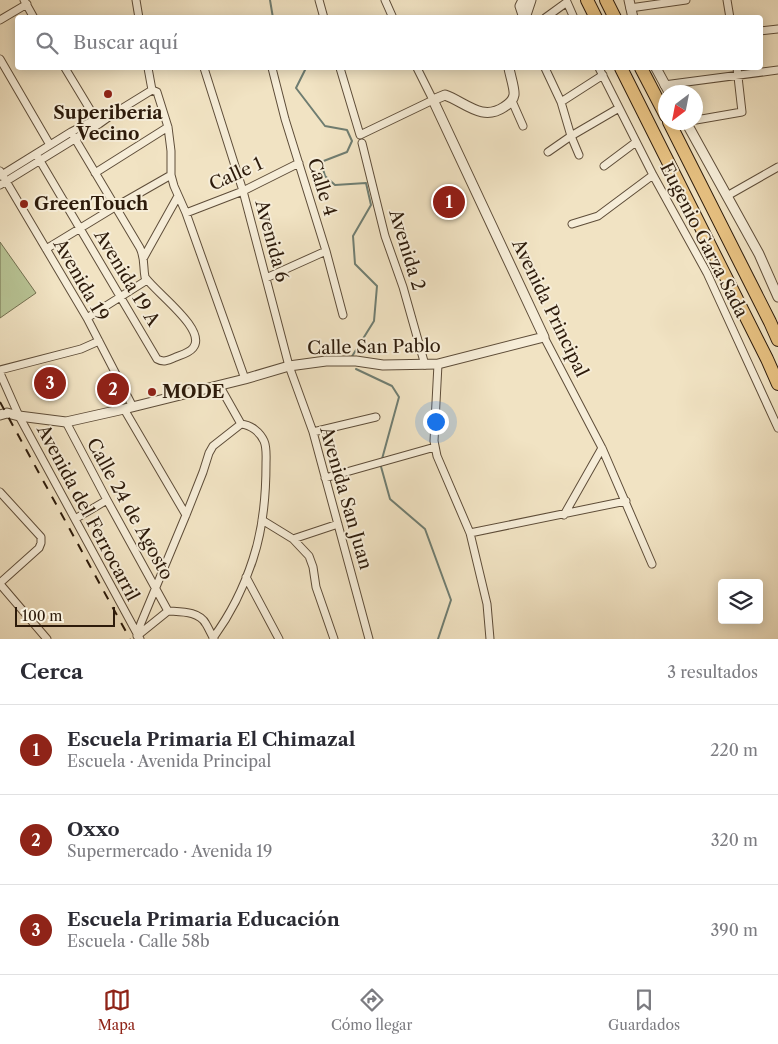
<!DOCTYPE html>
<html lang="es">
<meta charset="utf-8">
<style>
:root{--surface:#fff;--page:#f2f2f3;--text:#2b2b33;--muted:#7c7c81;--line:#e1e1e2;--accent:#8f2418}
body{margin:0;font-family:"Libre Caslon Text",serif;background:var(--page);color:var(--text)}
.controls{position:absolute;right:15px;bottom:15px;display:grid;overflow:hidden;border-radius:5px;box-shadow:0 2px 12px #0003}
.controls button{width:45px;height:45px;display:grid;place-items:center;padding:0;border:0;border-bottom:1px solid var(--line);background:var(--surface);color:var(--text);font:25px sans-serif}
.compass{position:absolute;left:658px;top:85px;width:45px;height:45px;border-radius:50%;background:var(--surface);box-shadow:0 2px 12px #0003;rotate:212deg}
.scale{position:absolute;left:15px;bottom:12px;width:100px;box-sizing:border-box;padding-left:5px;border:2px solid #2d1b0b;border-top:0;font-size:14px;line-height:18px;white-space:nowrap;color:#2d1b0b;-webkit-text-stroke:4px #f6edd8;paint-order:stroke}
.you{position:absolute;left:435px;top:421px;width:18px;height:18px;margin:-12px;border:4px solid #fff;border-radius:50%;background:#1a73e8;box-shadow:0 0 0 8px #1a73e833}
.badge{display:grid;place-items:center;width:32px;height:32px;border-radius:50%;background:var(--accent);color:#fff;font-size:16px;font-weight:700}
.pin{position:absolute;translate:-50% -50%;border:2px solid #fff;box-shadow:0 1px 5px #0006}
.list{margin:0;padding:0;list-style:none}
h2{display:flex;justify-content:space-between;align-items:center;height:65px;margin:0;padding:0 20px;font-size:21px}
h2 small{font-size:16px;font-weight:400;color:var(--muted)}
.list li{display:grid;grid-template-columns:32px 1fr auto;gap:15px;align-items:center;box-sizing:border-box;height:90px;padding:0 20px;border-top:1px solid var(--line)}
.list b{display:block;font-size:19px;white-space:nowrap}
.list p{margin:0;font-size:16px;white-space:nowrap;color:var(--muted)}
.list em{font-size:16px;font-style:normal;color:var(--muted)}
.icon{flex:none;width:28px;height:28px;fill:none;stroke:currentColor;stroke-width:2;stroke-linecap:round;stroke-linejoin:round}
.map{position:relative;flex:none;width:778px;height:639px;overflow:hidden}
.search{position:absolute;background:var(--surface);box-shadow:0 2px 12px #0003;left:15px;right:15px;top:15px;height:55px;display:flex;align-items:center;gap:12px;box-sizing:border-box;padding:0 18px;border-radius:5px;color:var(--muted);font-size:19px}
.sheet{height:335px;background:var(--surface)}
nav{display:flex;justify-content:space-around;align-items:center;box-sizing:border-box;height:70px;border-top:1px solid var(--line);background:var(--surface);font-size:14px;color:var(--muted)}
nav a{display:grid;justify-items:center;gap:2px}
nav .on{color:var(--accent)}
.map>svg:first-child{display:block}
.park{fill:#b8c495;stroke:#727050}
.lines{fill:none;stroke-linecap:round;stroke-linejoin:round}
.stream{stroke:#6f7d71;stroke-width:2}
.minor-casing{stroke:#5e4d39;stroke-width:9}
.tertiary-casing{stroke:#5e4d39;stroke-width:11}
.motorway-casing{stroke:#2d1b0b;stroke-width:14}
.minor{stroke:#f6edd8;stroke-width:7}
.tertiary{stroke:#f6edd8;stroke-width:9}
.motorway{stroke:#e8c282;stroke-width:12}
.rail{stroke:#2d1b0b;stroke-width:2;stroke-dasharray:9 9;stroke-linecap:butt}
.poi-dot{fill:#8f2418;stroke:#f6edd8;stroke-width:2}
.labels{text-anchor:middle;stroke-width:4;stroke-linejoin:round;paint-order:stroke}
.poi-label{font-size:18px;font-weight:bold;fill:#2d1b0b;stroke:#f6edd8;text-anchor:start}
.street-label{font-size:18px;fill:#2d1b0b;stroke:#f6edd8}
</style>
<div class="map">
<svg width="778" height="639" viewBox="0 0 778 639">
<rect width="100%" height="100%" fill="#f1e3c3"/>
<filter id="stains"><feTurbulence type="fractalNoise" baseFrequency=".004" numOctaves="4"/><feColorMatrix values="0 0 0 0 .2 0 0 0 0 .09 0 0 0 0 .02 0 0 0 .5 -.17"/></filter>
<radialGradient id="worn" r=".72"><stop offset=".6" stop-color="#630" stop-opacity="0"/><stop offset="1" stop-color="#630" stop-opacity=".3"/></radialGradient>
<!-- park -->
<path class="park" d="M0,242L36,293L0,318Z"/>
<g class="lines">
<!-- stream -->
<path class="stream" d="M270,0L273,18
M306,68L296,88L325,126L347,130L352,141L347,152L321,162L325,176L335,185L366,183L371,205L353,236L355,264L377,286L374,321L351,358
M356,369L392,386L399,397L382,459
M380,463L390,499L425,529L451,600L438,639"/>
<defs>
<path id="minor" d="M24,0L34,18
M136,0L139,18
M319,0L324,18
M385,0L393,18
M727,0L730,18
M630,8L686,0
M545,18L567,2L574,18
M0,20L27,4
M760,31L778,29
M0,59L50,145
M65,68L97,121
M148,68L152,90
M204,68L243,191L289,366L313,432L369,639
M272,68L285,119L326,251L343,315
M340,68L360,135L433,100L417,68
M545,68L561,102L571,136L579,155
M599,68L653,175L707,273L778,428
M664,85L778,70
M152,90L157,92L168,127L171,151V175L174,186L186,213L245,379
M512,101L523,126
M561,102L603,75
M696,120L742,112L737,68
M362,143L385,236L403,287L425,365
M548,152L571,136L619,108
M36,154L157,359C164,363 169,360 176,357C181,355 189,353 193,348C208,330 156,293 145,277C143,267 145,258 140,248L71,132
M604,166L636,142
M0,171L87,318L133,407
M95,173L168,127
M0,176L71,132L96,119L108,115
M0,185L99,124L113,114L152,90
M727,196L778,167
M186,213L243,191L299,163
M572,224L598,216L653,175
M46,249L115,207L171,175
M144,257L178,196
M266,278L326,251
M87,318L147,280
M544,337L602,448L652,564
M438,364L434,441L437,456L470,533L487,604L490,639
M0,370L81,349L99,341
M0,373L19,416L140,639
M124,409L186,515
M66,422L107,500L168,611
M313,432L376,417
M325,478L435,447
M0,492L41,537V543L39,548L0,583
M564,515L602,448
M75,519L107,500
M262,520L293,539L309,556L313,567L316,587L334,639
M470,533L626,501
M293,539L338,524
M246,577L279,639
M0,584L47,639
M137,635L141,623L186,515L203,472L209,453L213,446L241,424
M137,636L168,611C181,612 199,611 206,624C209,629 211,634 214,639
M213,638C230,615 244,587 253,559C263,529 266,496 266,464C266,457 267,448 264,441C260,432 251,425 241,424L219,385"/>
<path id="tertiary" d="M523,0L520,6L524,18
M629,0L633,18
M525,18L531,0
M656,68L669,92
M686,122L759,254L778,297
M0,415L7,413L19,416L66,422L124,409L245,379L289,366L326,361H356L383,365L438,364L544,337L433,100L445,95C465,102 482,122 504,107C509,104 513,101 514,95C515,89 510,75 509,68"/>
<path id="motorway" d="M587,0L596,18
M606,0L615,18
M621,68L767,359L778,384
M641,68L666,116
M669,122L770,322L778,340"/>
</defs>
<!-- minor casing -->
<use href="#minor" class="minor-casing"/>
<!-- tertiary casing -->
<use href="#tertiary" class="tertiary-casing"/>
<!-- motorway casing -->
<use href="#motorway" class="motorway-casing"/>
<!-- minor -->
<use href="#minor" class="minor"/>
<!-- tertiary -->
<use href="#tertiary" class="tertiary"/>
<!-- motorway -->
<use href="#motorway" class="motorway"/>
<!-- rail -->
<path class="rail" d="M0,402L130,639"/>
</g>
<!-- markers -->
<g class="poi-dot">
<circle cx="108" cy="94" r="5"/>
<circle cx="24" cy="204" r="5"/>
<circle cx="152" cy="392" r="5"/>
</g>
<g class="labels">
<!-- poi labels -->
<g class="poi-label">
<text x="108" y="119" text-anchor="middle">Superiberia<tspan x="108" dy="21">Vecino</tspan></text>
<text x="34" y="210">GreenTouch</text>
<text x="162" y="398">MODE</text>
</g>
<!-- street labels -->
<g class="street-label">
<text transform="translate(236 174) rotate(-24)" y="6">Calle 1</text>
<text transform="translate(322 187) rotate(73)" y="6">Calle 4</text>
<text transform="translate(704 240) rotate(63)" y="6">Eugenio Garza Sada</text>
<text transform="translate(272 241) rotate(75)" y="6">Avenida 6</text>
<text transform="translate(407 250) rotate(73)" y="6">Avenida 2</text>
<text transform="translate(127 278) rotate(59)" y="6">Avenida 19 A</text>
<text transform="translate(81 280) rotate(60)" y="6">Avenida 19</text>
<text transform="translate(550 308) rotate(64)" y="6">Avenida Principal</text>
<text transform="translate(374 347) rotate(-1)" y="6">Calle San Pablo</text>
<text transform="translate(346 498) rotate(74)" y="6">Avenida San Juan</text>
<text transform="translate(130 509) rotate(61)" y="6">Calle 24 de Agosto</text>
<text transform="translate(88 513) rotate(62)" y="6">Avenida del Ferrocarril</text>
</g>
</g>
<rect width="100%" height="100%" filter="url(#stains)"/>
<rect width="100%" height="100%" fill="url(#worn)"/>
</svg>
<div class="controls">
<button><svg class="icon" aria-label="layers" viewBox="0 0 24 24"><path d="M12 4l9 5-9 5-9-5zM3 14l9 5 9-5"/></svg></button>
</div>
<svg class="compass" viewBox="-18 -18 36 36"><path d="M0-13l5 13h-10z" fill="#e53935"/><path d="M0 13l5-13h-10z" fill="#7c7c81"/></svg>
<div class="scale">100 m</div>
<div class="you"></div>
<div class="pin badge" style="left:449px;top:202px">1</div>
<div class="pin badge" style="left:113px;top:389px">2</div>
<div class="pin badge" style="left:50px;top:383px">3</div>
<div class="search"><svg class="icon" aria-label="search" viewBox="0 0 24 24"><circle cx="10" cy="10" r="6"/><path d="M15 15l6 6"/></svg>Buscar aquí</div>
</div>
<section class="sheet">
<h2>Cerca<small>3 resultados</small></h2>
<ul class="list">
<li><span class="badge">1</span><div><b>Escuela Primaria El Chimazal</b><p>Escuela · Avenida Principal</p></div><em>220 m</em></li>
<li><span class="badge">2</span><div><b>Oxxo</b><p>Supermercado · Avenida 19</p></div><em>320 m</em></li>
<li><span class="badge">3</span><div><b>Escuela Primaria Educación</b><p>Escuela · Calle 58b</p></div><em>390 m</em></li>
</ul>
</section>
<nav>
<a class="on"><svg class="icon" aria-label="map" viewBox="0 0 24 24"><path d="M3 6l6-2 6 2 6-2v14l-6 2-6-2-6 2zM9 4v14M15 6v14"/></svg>Mapa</a>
<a><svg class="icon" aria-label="directions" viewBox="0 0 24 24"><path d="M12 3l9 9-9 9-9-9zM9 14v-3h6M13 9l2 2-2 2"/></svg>Cómo llegar</a>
<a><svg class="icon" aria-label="saved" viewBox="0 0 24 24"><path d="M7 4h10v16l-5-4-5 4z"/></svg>Guardados</a>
</nav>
